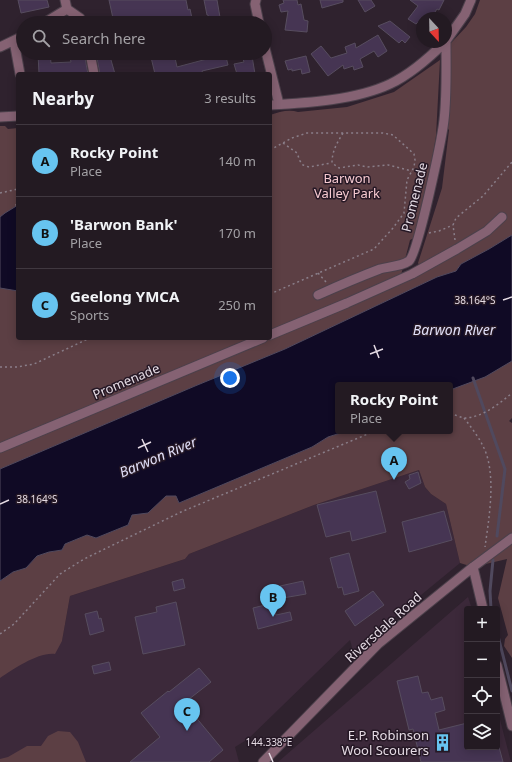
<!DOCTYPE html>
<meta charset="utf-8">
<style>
:root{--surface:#231a22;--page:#2f272f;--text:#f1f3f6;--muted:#a3a1a5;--line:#403840;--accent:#67c4f0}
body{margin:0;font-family:"Noto Sans",sans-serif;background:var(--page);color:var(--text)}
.controls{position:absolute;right:12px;bottom:12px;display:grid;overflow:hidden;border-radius:4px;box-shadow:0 2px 10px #0003}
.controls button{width:36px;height:36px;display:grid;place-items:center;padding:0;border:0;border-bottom:1px solid var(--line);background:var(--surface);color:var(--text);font:20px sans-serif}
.compass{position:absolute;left:416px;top:12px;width:36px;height:36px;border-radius:50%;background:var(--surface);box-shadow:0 2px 10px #0003;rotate:158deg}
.you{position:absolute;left:230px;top:378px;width:14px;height:14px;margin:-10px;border:3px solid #fff;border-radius:50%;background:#1a73e8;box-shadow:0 0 0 6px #1a73e833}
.badge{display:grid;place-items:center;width:26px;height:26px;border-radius:50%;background:var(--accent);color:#111;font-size:13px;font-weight:700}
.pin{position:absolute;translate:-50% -33px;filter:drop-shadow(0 1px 2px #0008)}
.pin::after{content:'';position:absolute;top:21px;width:14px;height:12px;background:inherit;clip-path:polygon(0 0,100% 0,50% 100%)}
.popup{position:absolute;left:335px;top:382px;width:118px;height:52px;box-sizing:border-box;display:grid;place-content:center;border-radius:4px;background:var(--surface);filter:drop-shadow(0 1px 3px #0005);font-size:13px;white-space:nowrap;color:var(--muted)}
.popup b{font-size:15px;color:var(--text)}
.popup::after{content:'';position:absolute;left:50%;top:100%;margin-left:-8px;border:8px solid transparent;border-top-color:var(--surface)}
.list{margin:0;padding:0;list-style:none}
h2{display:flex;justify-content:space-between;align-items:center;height:52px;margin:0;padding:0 16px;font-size:17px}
h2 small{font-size:13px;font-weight:400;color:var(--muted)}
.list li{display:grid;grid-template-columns:26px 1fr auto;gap:12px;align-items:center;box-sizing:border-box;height:72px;padding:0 16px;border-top:1px solid var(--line)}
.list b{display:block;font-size:15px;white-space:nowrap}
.list p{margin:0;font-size:13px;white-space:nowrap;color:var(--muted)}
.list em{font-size:13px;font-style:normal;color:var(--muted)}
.icon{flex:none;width:22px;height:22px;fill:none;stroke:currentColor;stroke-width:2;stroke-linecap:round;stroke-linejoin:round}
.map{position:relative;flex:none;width:512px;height:762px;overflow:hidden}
.search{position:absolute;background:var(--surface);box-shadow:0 2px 10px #0003;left:16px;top:16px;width:256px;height:44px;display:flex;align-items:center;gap:10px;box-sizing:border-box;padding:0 14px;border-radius:22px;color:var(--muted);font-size:15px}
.panel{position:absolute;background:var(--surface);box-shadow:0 2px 10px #0003;left:16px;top:72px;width:256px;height:268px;border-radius:4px}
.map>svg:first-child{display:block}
.built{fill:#3c293a}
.green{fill:#5c3f44}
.water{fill:#100a25;stroke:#50495e}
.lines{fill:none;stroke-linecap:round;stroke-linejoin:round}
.stream{stroke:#50495e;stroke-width:3}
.building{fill:#463553;stroke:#574d5f}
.minor-casing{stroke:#4c404b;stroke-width:11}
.path{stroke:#8a7e89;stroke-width:1.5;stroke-dasharray:2 3;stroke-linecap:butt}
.minor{stroke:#856273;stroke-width:9}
.ticks{fill:none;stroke:#e5dbe4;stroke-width:1.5}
.labels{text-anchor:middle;stroke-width:3;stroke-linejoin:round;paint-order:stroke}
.park-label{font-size:13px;fill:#f7cad1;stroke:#251825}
.street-label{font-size:13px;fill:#e5dbe4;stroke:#251825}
.poi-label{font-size:13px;fill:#e5dbe4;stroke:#251825;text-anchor:end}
.water-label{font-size:14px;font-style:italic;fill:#e1dff8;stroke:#251825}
.ticks-label{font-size:10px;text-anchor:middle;fill:#e5dbe4;stroke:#251825;stroke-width:3;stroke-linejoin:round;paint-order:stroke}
</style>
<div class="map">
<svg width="512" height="762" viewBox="0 0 512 762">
<rect width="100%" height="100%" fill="#2f222e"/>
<!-- built -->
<path class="built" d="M419,470L425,487L431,494L446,504L460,563L353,651L350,640L248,739L235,747L239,762H0V672L62,641L70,596L185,559L189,554L314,505Z
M468,597L472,609H467V747H497V708L511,762H278Z"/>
<!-- green -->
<path class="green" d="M480,0H512V235L489,249L461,264L456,271L437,277L285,349L195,386L0,469V126H5L8,129L18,128V338H270V115C279,112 289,109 298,112L347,107L394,92L440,60L436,136L431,166L414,238L410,240L399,283L422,271L418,263L442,188L449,130L445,125L450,44L466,27L475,14Z
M512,361V418L509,421L512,423V658L504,646L505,639L508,635L498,598L507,559L473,567L460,563L446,504L431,494L425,487L419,470L314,505L189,554L185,559L70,596L62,641L55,654C38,652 14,669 0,678V581L13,572L26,568L37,556L49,552L62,550L65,544L87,535L96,538L128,525L132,515L148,512L166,496H176L179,503L312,447L328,437L347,431H450V390Z
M58,731L70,732L78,742L86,762H0V759L8,757L27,746H41L48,736Z"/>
<!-- water -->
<path class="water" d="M18,205V291L0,288V217L5,213Z
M512,235V361L485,377L450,390V385H338V431H347L328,437L312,447L179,503L176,496H166L148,513L132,515L128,525L96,538L87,535L65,544L62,550L49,552L37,556L26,568L13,572L0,581V469L195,386L285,349L437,277L456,271L461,264L489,249Z"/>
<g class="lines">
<!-- stream -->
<path class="stream" d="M473,378L505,469L497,536
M491,609L490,591L493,560
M497,632L512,691"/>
</g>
<!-- building -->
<path class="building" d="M18,0H47L49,7L21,13Z
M109,0H186L188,10L190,9L193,23H114Z
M204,0H217L221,23H211L208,15H207Z
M283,0H297L298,5L301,4L304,20L308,21L307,32L285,30L288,11L281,12L279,5L284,3Z
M320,0H343V2L322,8Z
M358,0H371L375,6L365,12Z
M410,0H444L439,10L437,9L431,18H422V26L418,22L416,24L408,19L418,6Z
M390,21L410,37L405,43L402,40L399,43L378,26Z
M378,35L387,51L378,57L374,51L360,59L363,67L354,70L353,66L344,69L343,65L328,76L311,54L321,46L331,58L347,53L345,47L355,43L356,48Z
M38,53H50L51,63L71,62L69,53H84L88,74H39Z
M96,53H109L115,74H100Z
M150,53H174L177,67L207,59L206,55L218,53L220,59L226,57L228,65L202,71L203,74H155Z
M252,56L255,74H237L234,64L244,62L243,59Z
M306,56L310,72L302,74L301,69L292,71V69L288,70L285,61Z
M418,472L421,483L409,489L405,482L410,479L409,475Z
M376,491L386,532L352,541L350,531L326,537L317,505Z
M444,511L452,540L409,552L402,522Z
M349,553L359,591L344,595L342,587L338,588L330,558Z
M183,579L185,588L174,591L172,582Z
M303,581L306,594L283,598L280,586Z
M373,591L384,605L355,626L345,611Z
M176,602L185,645L143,654L135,617L157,612L156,607Z
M273,603L276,615L290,612L292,620L258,629L253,608Z
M97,611L99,619L101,618L104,631L90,635L85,614Z
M109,662L111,670L94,674L92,666Z
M199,668L211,682L184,703L223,750L209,762H130L160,737L141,713L168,691L169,692Z
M418,676L422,693L428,692L431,700L442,697L445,710L435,713L439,730L467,723V747H499L503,762H421L413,729L409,730L397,681Z"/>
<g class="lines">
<defs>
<path id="minor" d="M65,0L67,9L80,18L83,23
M256,0L255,4L259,23
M44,23L67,9
M14,41L20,74
M446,41L465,14L471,0
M0,47L23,36
M265,48L279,104
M90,53L94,74
M270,105C307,103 356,100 390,84C411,74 429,58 445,42
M0,117L18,116
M318,295C338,286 359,277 380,269C388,267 402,266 409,261C418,253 442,138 444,120C447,94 446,67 446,41
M270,335L347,303L412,274L457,249L487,231L502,217
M0,448L263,338
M473,567L483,609
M497,665L512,726
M263,762L378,644L473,567L512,538"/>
</defs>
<!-- minor casing -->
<use href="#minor" class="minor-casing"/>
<!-- path -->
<path class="path" d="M343,133C337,143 332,151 332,163L339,168L358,165L367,167L388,165L412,171
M283,143L297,153L300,161L303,165L309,167L331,163
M270,150L292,138L307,133H383L393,135L414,154L415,160L414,167L407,180L404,213L393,228L374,249L270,294
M270,163V150
M0,193L18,189
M16,204L18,211
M429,233L439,231L453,225
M455,240L453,225L456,218L483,196L512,162
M318,273L326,282
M0,367H17L34,364L90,338
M450,414C455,414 461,418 465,418C483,417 499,404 512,393
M464,418C471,427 478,436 483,446C497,473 489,518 485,547
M0,634L14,624L60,574L84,559L181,512L375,431"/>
<!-- minor -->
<use href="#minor" class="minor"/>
</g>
<!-- ticks -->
<path class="ticks" d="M503,300L512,297M374,345L379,358M370,354L383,349M142,439L148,452M138,448L151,442M0,504L9,500M269,753L273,762"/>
<!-- icons -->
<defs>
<symbol id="building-bare" viewBox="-9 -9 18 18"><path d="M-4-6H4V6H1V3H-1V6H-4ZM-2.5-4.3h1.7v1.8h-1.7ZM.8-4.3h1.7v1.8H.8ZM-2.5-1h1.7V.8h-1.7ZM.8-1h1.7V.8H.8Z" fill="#67c4f0" stroke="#251825" stroke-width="2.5" paint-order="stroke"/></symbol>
</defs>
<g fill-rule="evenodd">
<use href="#building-bare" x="430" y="730" width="25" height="25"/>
</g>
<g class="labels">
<!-- park labels -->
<g class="park-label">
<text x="347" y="183">Barwon<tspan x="347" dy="15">Valley Park</tspan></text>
</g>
<!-- street labels -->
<g class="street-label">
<text transform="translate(414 197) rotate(-76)" y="5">Promenade</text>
<text transform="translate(126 381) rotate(-23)" y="5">Promenade</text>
<text transform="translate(383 627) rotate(-42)" y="5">Riversdale Road</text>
</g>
<!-- poi labels -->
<g class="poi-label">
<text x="429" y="740">E.P. Robinson<tspan x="429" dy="15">Wool Scourers</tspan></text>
</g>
<!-- water labels -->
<g class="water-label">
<text x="454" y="335">Barwon River</text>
<text transform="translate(158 457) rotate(-23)" y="5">Barwon River</text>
</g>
</g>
<g class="ticks-label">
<text x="475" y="304">38.164°S</text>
<text x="37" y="503">38.164°S</text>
<text x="269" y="746">144.338°E</text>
</g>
</svg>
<div class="controls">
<button>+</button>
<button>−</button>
<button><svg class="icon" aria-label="locate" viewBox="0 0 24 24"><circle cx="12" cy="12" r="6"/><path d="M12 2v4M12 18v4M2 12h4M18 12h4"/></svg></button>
<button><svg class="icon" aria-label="layers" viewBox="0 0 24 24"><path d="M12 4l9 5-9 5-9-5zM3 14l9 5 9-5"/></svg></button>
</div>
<svg class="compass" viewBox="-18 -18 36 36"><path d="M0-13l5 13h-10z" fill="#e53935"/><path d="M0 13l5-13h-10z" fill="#a3a1a5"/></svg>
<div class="you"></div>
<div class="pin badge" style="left:394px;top:480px">A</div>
<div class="popup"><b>Rocky Point</b>Place</div>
<div class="pin badge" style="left:273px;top:617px">B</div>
<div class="pin badge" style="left:187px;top:731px">C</div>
<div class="search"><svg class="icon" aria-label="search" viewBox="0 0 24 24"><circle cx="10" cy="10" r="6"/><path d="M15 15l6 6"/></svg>Search here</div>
<section class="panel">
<h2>Nearby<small>3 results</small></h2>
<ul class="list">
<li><span class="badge">A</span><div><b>Rocky Point</b><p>Place</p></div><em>140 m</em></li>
<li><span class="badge">B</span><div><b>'Barwon Bank'</b><p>Place</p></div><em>170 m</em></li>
<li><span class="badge">C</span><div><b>Geelong YMCA</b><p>Sports</p></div><em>250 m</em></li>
</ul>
</section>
</div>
